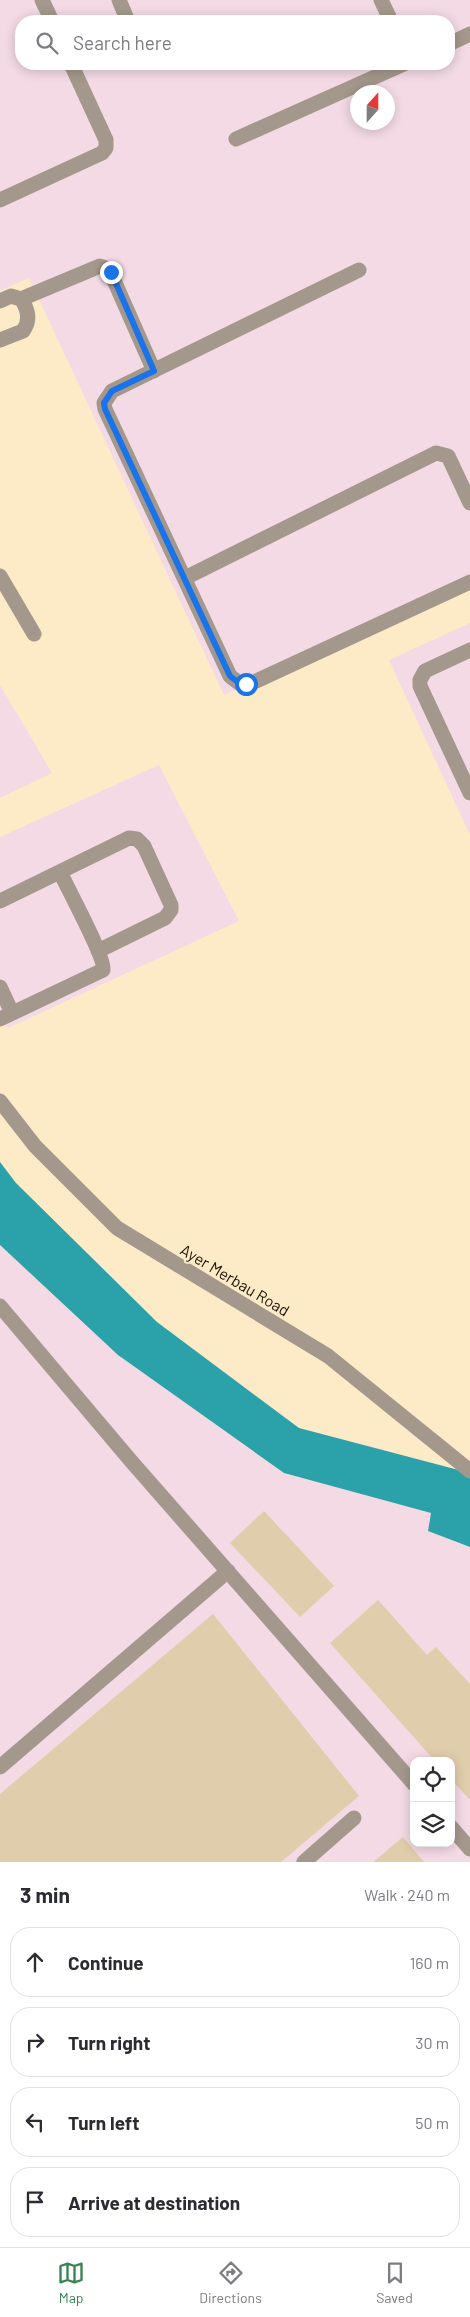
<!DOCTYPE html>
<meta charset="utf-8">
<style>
:root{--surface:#fff;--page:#f2f2f3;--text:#2b2b33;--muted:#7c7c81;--line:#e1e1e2;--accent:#358352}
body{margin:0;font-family:Barlow,sans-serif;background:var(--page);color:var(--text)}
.controls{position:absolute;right:15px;bottom:15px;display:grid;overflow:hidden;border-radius:10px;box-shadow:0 2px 12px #0003}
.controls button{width:45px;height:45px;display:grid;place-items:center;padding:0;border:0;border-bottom:1px solid var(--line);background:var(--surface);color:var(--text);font:25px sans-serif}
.compass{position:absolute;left:350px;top:85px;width:45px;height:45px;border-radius:50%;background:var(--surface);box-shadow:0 2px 12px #0003;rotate:21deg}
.stop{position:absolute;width:15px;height:15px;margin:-11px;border:4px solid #1a73e8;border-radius:50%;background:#fff}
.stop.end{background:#1a73e8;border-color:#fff;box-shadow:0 1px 5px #0008}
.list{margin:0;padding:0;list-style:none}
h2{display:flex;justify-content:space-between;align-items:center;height:65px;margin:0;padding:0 20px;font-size:21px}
h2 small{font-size:16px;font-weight:400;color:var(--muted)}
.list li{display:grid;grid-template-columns:32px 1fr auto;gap:15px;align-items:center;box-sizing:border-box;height:70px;margin:0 10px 10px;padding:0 10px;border:1px solid var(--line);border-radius:20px}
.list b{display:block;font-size:19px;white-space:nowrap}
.list em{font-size:16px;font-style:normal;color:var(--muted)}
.icon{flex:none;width:28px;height:28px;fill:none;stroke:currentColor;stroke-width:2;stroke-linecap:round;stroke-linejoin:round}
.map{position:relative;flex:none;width:470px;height:1862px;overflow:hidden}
.search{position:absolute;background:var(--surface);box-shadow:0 2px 12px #0003;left:15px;right:15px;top:15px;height:55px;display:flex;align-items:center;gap:12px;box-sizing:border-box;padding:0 18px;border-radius:20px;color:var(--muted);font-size:19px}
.sheet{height:385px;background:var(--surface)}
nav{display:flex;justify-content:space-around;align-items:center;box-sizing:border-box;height:70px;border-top:1px solid var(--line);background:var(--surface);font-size:14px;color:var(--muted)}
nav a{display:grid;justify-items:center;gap:2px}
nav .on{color:var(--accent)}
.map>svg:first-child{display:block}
.industrial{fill:#f3dae5;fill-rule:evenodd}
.water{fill:#2ba2aa}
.building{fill:#e0cdab}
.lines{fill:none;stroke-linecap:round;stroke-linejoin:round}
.minor{stroke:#a4988c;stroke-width:15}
.route{stroke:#1a73e8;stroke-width:6}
.labels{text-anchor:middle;stroke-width:4;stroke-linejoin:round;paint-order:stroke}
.street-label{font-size:16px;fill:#1b1408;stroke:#fdeac7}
</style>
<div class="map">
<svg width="470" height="1862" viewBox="0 0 470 1862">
<rect width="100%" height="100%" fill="#fdeac7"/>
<!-- industrial -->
<path class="industrial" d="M0,0H470V583L224,695L29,278L0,291ZM21,21H449V64H21ZM358,92H388V122H358Z
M470,623V835L389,660Z
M0,685L52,773L0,798Z
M159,765L239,921L8,1028L0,1018V837Z
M0,1245L118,1355L284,1473L431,1513L428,1531L470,1547V1862H0ZM414,1761H451V1843H414Z"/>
<!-- water -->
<path class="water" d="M0,1162L16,1183L157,1322L299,1428L470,1473V1547L428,1531L431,1513L284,1473L118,1355L0,1245Z"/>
<!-- building -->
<path class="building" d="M264,1511L334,1586L300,1617L230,1543Z
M378,1600L427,1655L436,1647L470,1684V1800L451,1779V1761H435L330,1643Z
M213,1614L359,1796L281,1862H0V1794Z
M403,1837L424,1862H373Z"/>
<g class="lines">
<!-- minor -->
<path class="minor" d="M42,0L52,21
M119,0L127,19
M381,0L391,21
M449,44L470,34
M236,139L404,64
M0,200L102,153L106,148V140L71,64
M359,270L112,391L104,403L105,409L230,676L239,683H252L470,582
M21,299L100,266L109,269L154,371
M0,301L11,296L21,299C28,309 31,320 23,331L0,340
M0,576L34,634
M185,578L436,453L448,456L470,503
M470,650L425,671L420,680V686L470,793
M0,901L129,838L137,839L144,846L171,905V910L165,918L98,951
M0,987L12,1013
M0,1019L103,970C106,959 67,887 60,872
M0,1101L35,1146L117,1228L328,1356L470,1471
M0,1306L131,1461L414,1784
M0,1767L228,1571
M451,1827L470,1849
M304,1862L354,1818"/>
</g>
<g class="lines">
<!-- route -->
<path class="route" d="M111,272L154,371L112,391L104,403L105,409L230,676L239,683L246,684"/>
</g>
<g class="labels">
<!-- street labels -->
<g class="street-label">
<text transform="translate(235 1280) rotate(31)" y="6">Ayer Merbau Road</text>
</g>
</g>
</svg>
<div class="controls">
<button><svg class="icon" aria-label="locate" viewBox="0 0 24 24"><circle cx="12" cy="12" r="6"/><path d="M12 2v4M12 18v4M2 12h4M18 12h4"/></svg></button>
<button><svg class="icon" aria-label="layers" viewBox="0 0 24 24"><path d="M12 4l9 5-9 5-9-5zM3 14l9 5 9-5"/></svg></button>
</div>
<svg class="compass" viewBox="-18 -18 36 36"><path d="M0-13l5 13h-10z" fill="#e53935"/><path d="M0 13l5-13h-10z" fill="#7c7c81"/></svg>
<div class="stop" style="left:246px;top:684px"></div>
<div class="stop end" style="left:111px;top:272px"></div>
<div class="search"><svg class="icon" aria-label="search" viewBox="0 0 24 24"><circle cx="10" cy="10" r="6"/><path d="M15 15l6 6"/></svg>Search here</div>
</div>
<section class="sheet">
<h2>3 min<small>Walk · 240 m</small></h2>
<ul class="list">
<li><svg class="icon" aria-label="ahead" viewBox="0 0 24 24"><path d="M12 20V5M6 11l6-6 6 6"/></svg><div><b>Continue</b></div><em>160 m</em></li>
<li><svg class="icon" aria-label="right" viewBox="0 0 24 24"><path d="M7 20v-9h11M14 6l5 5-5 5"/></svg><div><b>Turn right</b></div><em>30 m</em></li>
<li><svg class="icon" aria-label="left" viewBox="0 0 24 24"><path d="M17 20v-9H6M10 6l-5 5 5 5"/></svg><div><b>Turn left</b></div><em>50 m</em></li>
<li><svg class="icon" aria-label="arrive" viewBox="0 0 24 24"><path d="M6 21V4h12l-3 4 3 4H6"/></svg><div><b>Arrive at destination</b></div></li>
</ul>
</section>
<nav>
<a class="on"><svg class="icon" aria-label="map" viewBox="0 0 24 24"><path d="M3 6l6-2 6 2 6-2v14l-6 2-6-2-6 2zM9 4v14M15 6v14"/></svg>Map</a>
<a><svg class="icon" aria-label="directions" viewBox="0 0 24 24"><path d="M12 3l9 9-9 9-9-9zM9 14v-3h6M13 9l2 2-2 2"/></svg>Directions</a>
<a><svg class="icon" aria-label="saved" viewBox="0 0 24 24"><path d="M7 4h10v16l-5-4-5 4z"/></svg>Saved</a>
</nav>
